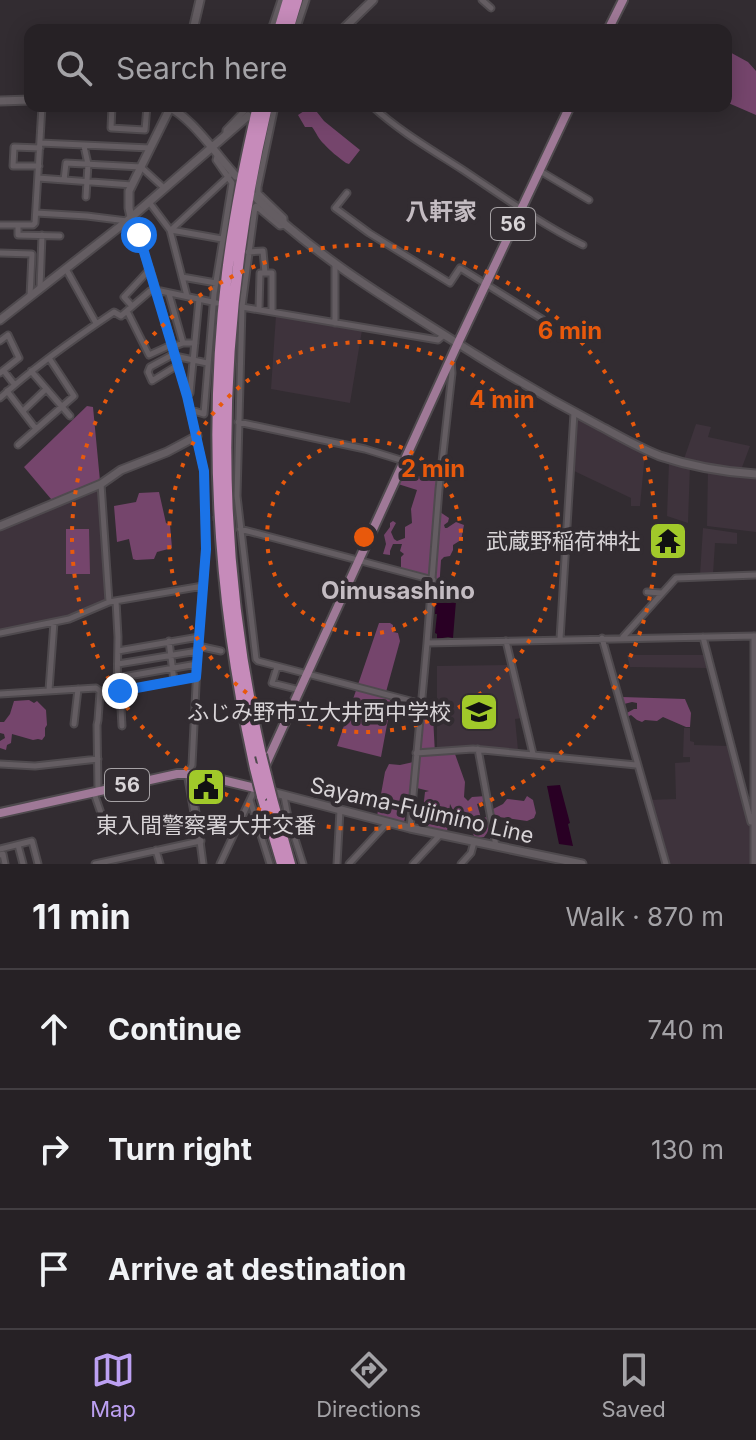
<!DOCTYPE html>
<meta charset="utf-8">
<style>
:root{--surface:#262125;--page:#322e32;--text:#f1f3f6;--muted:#a4a3a7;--line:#423e42;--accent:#bca0f2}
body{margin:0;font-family:Inter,"Noto Sans JP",sans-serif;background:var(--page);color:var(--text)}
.stop{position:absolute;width:24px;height:24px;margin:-18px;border:6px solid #1a73e8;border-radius:50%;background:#fff}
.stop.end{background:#1a73e8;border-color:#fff;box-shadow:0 2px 8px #0008}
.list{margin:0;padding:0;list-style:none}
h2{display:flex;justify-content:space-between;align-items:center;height:104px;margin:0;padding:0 32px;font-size:34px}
h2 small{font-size:26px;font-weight:400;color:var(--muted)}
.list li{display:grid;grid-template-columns:52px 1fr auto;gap:24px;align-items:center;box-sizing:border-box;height:120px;padding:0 32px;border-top:2px solid var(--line)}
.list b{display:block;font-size:30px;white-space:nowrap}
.list em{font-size:26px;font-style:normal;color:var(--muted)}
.icon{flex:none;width:44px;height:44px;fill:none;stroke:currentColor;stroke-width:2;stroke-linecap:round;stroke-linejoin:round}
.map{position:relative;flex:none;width:756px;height:864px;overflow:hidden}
.search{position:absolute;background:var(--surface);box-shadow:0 4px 20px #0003;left:24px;right:24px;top:24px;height:88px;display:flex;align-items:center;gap:20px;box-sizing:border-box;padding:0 28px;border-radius:16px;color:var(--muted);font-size:30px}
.sheet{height:464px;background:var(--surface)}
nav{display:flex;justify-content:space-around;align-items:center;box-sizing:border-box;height:112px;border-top:2px solid var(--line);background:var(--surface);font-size:22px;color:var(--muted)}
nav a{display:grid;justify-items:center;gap:4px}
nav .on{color:var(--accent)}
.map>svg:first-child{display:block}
.built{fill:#3e333c}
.green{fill:#75456c}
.water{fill:#290024}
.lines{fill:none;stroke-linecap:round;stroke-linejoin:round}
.street-tunnel{stroke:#4b454a;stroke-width:5;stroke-dasharray:5 2.5;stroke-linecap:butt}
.street-casing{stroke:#4f4a4e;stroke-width:9}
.secondary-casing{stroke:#4f4a4e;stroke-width:11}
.primary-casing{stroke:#4f4a4e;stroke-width:12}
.highway-casing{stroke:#4f4a4e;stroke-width:14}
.street{stroke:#645d62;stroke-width:5}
.secondary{stroke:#645d62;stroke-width:7}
.primary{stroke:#9f7997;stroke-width:8}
.highway{stroke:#c68bba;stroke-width:10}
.highway-bridge-casing{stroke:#4f4a4e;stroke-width:14;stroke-linecap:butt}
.highway-bridge{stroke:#c68bba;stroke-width:10}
.route{stroke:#1a73e8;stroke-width:10}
.ring{fill:none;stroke:#e8590c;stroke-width:4;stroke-dasharray:4 8}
.labels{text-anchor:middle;stroke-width:8;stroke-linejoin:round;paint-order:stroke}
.shield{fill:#322c31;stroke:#a6a2a5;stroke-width:2}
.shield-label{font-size:20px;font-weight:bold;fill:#d8d4d7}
.poi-label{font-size:22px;fill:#d8d4d7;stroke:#322c31;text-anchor:end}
.street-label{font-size:22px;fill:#d8d4d7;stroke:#322c31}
.neighbourhood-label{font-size:24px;font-weight:bold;fill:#c4bcc2;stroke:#322c31}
.centre{fill:#e8590c;stroke:#322c31;stroke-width:4}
.ring-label{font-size:24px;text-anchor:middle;font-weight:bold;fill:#e8590c;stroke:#322c31;stroke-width:8;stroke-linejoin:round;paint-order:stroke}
</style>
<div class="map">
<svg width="756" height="864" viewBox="0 0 756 864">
<rect width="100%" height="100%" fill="#322c31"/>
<!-- built -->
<path class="built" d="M276,315L362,330L350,403L271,389Z
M576,416L645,453L640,506H631V498L572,470Z
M696,424L711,427L708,437L750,446L741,470L684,459Z
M669,462L690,465L688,523L667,516Z
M708,469L756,477V532L707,526Z
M100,487L107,601L68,617L0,632V530Z
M703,528L737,533V544L715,543L713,574L700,575Z
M627,655H705L708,668L630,667Z
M510,665L523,718L515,719L518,750L475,746L437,750V666Z
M684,728H690V741L694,742V745L729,746L753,829L752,864H667L648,800L676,799L675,763L690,762V757H683Z"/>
<!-- green -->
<path class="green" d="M726,50L748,62L756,71V115L726,102Z
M306,106L313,107L324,121L360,150L349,164L346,163C339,158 329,150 324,144C319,140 316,132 312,127H305L298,115L304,111Z
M87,406L93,407L100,481L56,500L51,499L24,467Z
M402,472C415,479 424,474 437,478L440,512L449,518L448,522L444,525L445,528H447L456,522L464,525L461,540L453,545V550L450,556L444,557L441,560L439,590L436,592L430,590L428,577L414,572L401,570V557L404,554L400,551L402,544H393L390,551V555L383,554L386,544L384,535L390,527V523L393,521L396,523L391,532L394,539L397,541L405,538V527L412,523L411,509L417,490L398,484Z
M159,492L166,523L170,525L172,548L157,552L154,559L136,560L133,559L129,539L117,542L114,506L136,502L139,493Z
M66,529H89L90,574H66Z
M379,623H390L393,625V632L398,633L400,641L386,692L391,703L381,757L337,746Z
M622,697L685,699L691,713L690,727H686L663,717L657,721L645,720L642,722L637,720L631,715L627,717L625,714L634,709H637V703L632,702L624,704L621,700Z
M29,700L34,703L37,701L46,710L47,725L45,728V736L42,740L38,739L33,740L12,734L11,743L7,745L6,750L0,748V741L5,738L4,734L0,733V722H4L10,714L14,701Z
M423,714L433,716L435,754H455L465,782L464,797L468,801L472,797L486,796L487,800L477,804L481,818L488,817L489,811L503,804L507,799L524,801L527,796L533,800L536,813L534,818L527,821L499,817L491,822L490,829L484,837L475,838L470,827L471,819L455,814L450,804L447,832L421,827L425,792L429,791L417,788L411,790L404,822L377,816L385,772L389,764L400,765L418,761Z"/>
<!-- water -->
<path class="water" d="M436,599L456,601L453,638L448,637L437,639V634L435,633L437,614H435Z
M560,785L570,823L568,824L573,846L559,844L547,786Z"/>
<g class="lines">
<!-- street-tunnel -->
<path class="street-tunnel" d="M205,519L238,517"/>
<defs>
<path id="street" d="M482,0L491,8
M271,30L281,0
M296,30L306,0
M112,106L111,128L145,130L147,106
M275,106L258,187V193L284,218V224
M372,106C399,131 432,150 463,170C502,196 541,224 583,245
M226,134V130L249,106
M40,143L150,148
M84,146L88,164L86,197
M39,166H13L14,147L40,148
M540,171L589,200
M38,178L132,185
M64,180L66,163L141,167L164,188
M347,193L335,208L369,233L450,283L460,268L542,319
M149,202L170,230L187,296
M36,213L87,216L127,221
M131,217L152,276L187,396L204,471L206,549L198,646L192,765L188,773
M0,225H33L35,223L42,106
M18,225V235L60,236
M285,225L280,226L256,206L255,207L242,307L237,496L256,659L258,661L422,704
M171,230L229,176
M171,230L222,239
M248,252L263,251L265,273
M0,253L32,254L30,297
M335,264V323
M66,269L96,323
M182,277L216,283
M40,288L42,235
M169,294L183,343
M132,306L124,297L150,269
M242,307L438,340L444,335
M259,309L260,273H272V312
M127,311L149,355L171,345
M0,341L8,335L19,358L0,373
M172,347L183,343H195
M174,354L150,367L148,372L152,381L178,365
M175,356L207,363
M4,371L14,384
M31,371L70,416
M7,391L36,429
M187,396L190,393L199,299
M0,398C35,366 75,338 114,312L121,316L150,291L156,290L217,303
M191,410L204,414L214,294L232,183L216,160L217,156
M23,411L46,389
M238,422L365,449L404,461
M18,445L74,396L49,358
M101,484L109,602
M240,529L433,580
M647,592L662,593
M116,601L118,637L117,692
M0,633L69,619L109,602L203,586
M623,637L676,578L756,575
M703,637L751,822
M602,638L666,864
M560,639L574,413
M169,641L174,681
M506,641L533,754
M427,643L756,636
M198,646L221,651
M118,651L199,637
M118,664L198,651
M277,667L272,683L300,690
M117,678L197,664
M49,690L54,622
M120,691L122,726
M0,694L96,688L104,694L195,677
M74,724L78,689
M478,749L496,846
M416,753L473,749L636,765
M0,764L35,766L98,759
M98,791L97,725L98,720L100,692
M94,793L104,822
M284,796L288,817L303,864
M250,800L270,864
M410,828L427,643L439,489L452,373L451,361
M18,845L23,864
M0,849L32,841L38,864
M156,850L160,864
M0,855L3,854L5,864
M95,864L200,841L203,864
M220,864L255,789
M337,864L340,810
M349,864L388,822
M413,864L440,835
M461,864L471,853L474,842
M754,864V636"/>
<path id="secondary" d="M193,30L200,0
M342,30L373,0
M0,101L30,100
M165,106C188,112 219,158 236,176
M254,196C319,260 400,307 478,356C518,381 558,404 600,426C619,436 639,448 660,456C690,466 724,472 756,474
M131,217L129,208V191L171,106
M0,320L127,221L248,116
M0,526L101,484L121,470L167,452L197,436
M188,773L200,841
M268,791L410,828L582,864"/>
<path id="primary" d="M608,30L623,0
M0,813L177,774H197L255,788L458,343L570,106"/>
<path id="highway" d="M279,30L288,0
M288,30L297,0
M261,755C211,537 216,323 267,106
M255,768C219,605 207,439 227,273C234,217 245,161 258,106
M262,796L282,864
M272,799L290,864"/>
</defs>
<!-- street casing -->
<use href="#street" class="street-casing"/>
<!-- secondary casing -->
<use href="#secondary" class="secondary-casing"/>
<!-- primary casing -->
<use href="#primary" class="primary-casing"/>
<!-- highway casing -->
<use href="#highway" class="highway-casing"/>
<!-- street -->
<use href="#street" class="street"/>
<!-- secondary -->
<use href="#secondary" class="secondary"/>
<!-- primary -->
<use href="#primary" class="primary"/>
<!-- highway -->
<use href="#highway" class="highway"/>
<defs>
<path id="highway-bridge" d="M261,755L272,799
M255,768L262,796"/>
</defs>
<!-- highway-bridge casing -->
<use href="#highway-bridge" class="highway-bridge-casing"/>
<!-- highway-bridge -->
<use href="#highway-bridge" class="highway-bridge"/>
</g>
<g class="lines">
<!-- route -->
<path class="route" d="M120,691L196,677L206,549L204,471L187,396L139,235"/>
</g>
<!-- distance rings -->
<g class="ring">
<circle cx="364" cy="537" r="97"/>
<circle cx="364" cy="537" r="195"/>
<circle cx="364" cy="537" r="292"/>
</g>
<!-- icons -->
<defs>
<symbol id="temple-square" viewBox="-11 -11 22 22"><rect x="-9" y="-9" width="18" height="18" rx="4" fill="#a1c92a" stroke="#322c31"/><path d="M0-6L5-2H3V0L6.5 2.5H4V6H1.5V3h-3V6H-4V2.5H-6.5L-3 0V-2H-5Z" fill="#111"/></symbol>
<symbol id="school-square" viewBox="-11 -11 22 22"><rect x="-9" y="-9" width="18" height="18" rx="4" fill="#a1c92a" stroke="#322c31"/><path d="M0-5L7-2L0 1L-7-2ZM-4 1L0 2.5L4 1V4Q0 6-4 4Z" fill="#111"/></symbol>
<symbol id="civic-square" viewBox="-11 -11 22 22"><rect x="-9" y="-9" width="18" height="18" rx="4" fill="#a1c92a" stroke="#322c31"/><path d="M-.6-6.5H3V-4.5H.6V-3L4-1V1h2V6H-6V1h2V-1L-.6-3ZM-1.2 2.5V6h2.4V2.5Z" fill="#111"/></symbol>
</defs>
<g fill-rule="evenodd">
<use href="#temple-square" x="646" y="519" width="44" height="44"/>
<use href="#school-square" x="457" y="690" width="44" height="44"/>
<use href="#civic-square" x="184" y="765" width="44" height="44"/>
</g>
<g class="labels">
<!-- shield labels -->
<g class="shield">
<rect x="491" y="208" width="44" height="32" rx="6"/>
<rect x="105" y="769" width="44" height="32" rx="6"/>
</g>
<g class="shield-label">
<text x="513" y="231">56</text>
<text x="127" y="792">56</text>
</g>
<!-- poi labels -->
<g class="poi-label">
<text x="640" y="549">武蔵野稲荷神社</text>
<text x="451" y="720">ふじみ野市立大井西中学校</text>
<text x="206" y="833" text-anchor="middle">東入間警察署大井交番</text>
</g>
<!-- street labels -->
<g class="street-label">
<text transform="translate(422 810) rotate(13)" y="8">Sayama-Fujimino Line</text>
</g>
<!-- neighbourhood labels -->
<g class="neighbourhood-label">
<text x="441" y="220">八軒家</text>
<text x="398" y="599">Oimusashino</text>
</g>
</g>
<circle cx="364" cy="537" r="12" class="centre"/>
<g class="ring-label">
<text x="570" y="339">6 min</text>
<text x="502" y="408">4 min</text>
<text x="433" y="477">2 min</text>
</g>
</svg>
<div class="stop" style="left:139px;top:235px"></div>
<div class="stop end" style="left:120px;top:691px"></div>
<div class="search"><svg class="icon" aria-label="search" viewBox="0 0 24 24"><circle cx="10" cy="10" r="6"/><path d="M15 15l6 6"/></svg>Search here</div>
</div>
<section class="sheet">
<h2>11 min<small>Walk · 870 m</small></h2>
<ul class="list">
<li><svg class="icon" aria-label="ahead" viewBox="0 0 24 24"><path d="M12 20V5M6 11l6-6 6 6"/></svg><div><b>Continue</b></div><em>740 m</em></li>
<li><svg class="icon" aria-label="right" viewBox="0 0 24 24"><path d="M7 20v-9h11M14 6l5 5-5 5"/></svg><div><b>Turn right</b></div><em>130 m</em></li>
<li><svg class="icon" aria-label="arrive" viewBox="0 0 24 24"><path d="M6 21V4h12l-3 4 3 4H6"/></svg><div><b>Arrive at destination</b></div></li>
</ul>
</section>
<nav>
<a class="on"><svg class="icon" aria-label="map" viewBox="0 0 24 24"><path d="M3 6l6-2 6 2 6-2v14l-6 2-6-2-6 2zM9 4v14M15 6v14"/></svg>Map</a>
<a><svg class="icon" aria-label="directions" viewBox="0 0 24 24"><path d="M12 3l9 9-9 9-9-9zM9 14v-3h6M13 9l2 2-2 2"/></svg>Directions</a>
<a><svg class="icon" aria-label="saved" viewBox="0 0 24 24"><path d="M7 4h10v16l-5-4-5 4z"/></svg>Saved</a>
</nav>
